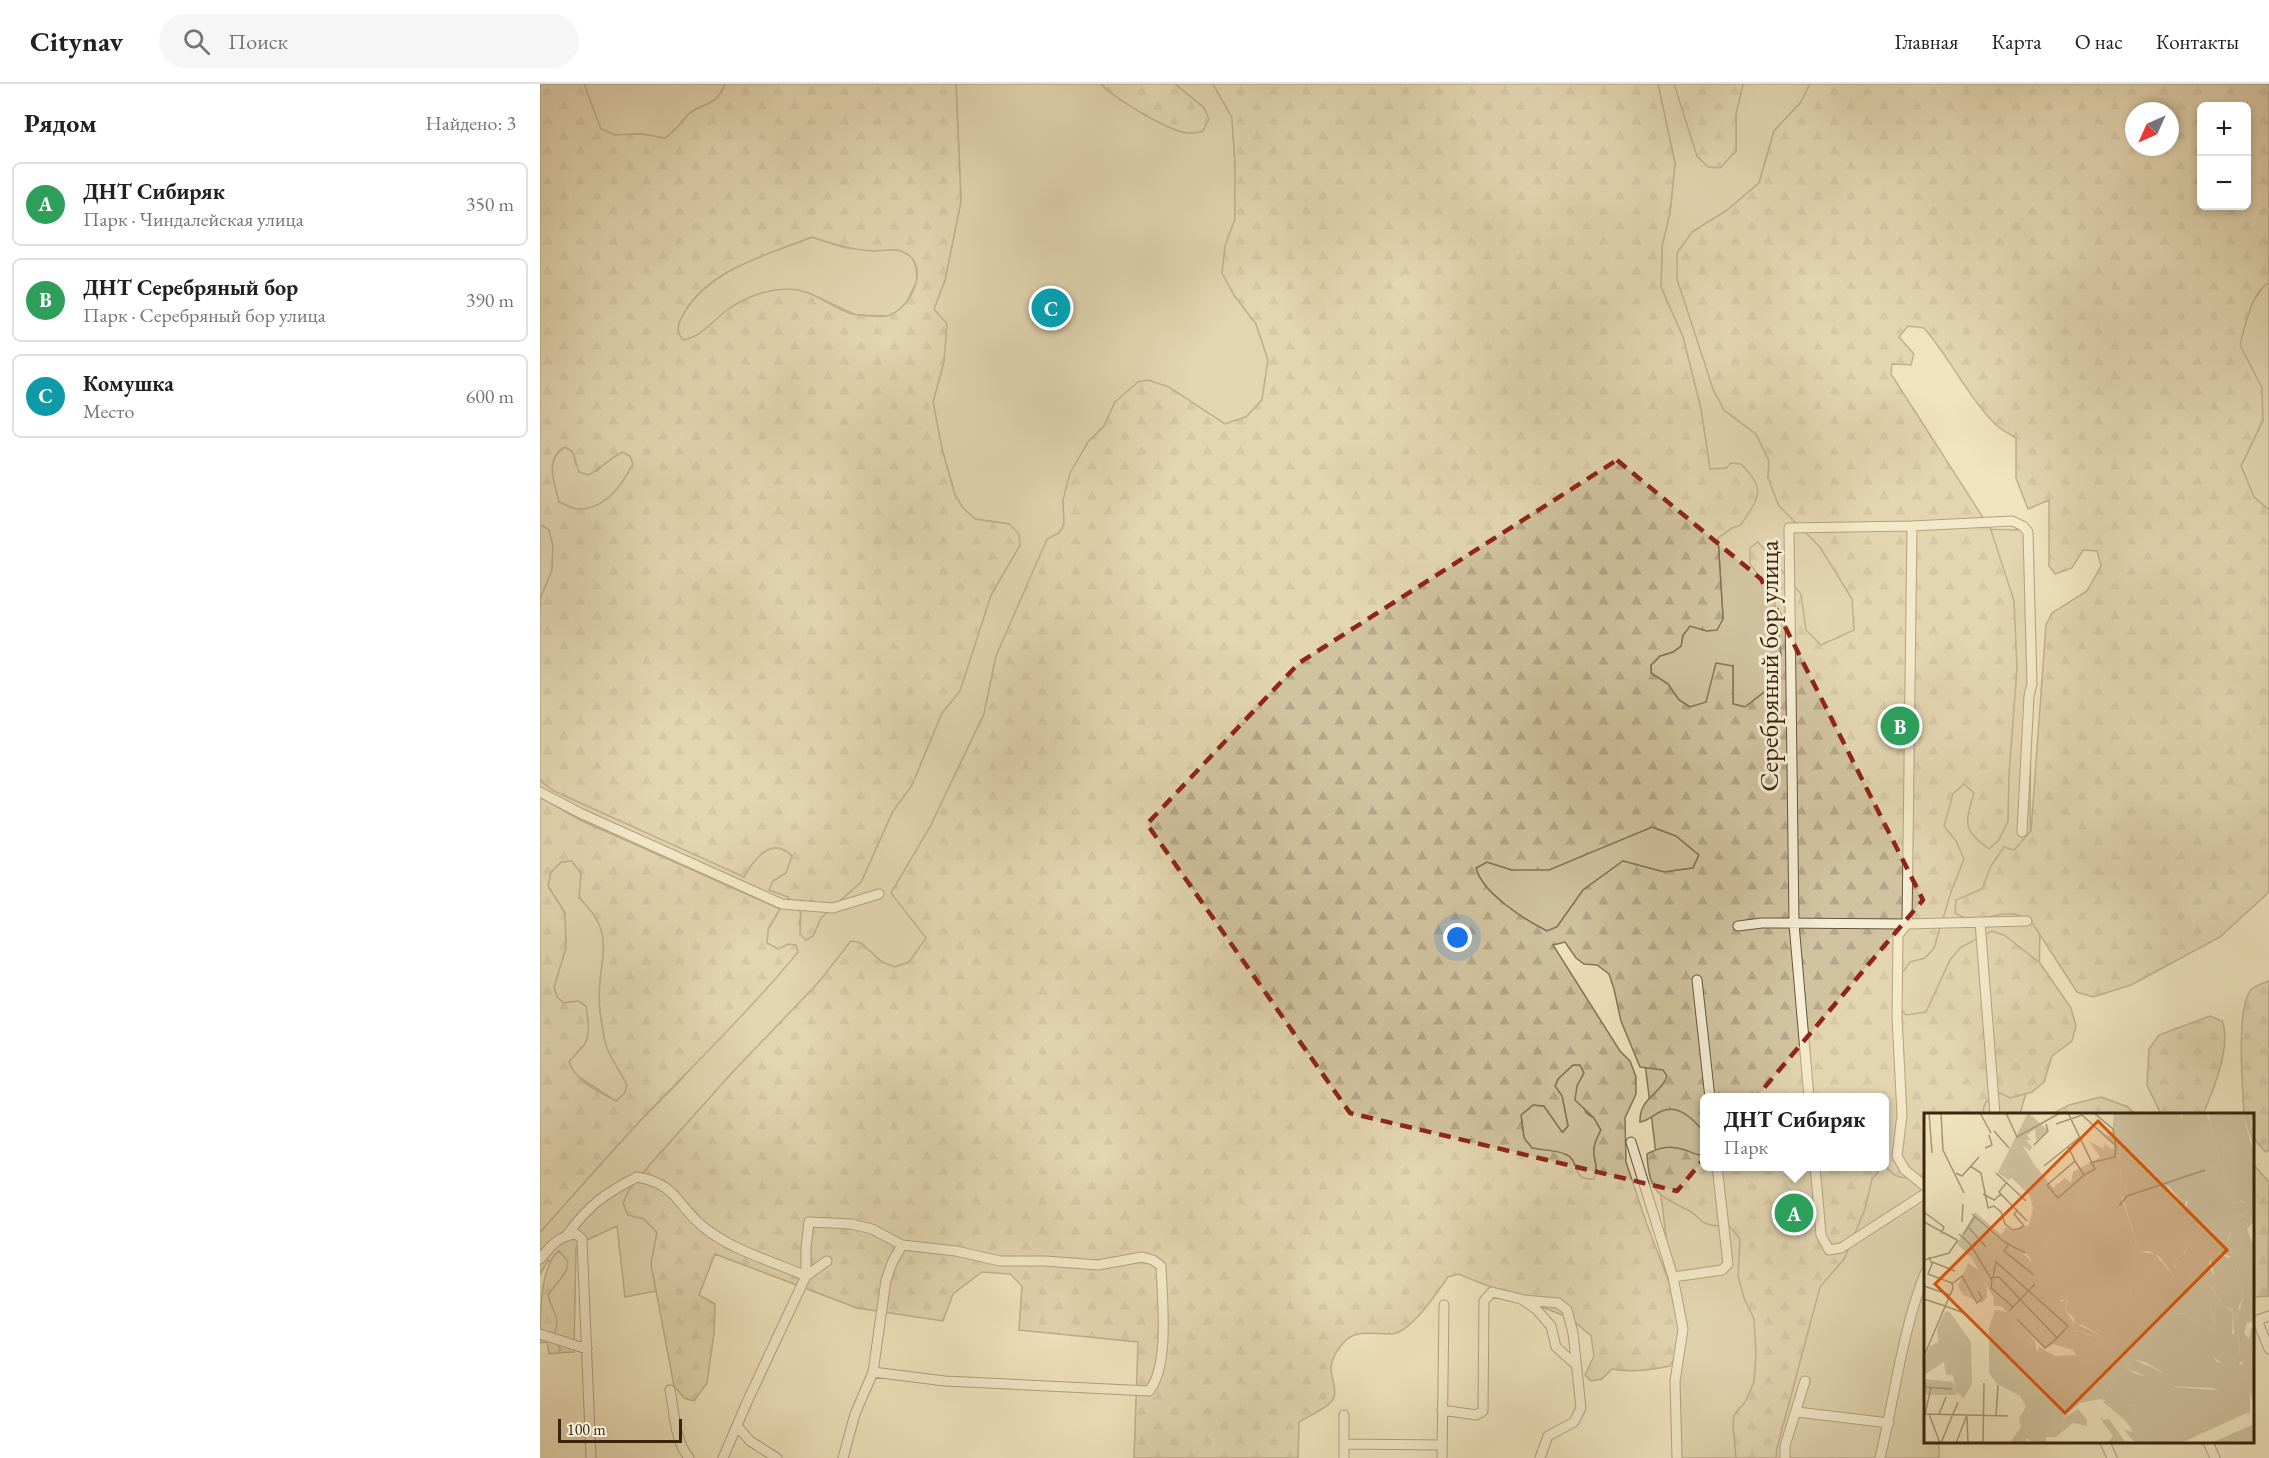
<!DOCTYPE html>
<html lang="ru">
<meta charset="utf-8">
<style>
:root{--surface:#fff;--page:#f6f6f6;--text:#202124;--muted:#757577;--line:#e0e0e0;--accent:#8f2418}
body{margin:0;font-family:"EB Garamond",serif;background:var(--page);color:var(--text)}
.controls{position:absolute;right:18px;top:18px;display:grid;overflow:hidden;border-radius:9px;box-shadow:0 3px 9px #0003}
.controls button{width:54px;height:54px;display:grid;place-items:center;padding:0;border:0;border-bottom:2px solid var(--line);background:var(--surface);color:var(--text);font:30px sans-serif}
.compass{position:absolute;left:1585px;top:18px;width:54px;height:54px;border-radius:50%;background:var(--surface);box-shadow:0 3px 9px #0003;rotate:225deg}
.scale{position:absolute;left:18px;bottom:15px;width:124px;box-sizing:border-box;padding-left:6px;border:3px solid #39240d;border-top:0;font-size:16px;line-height:21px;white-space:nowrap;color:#39240d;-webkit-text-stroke:4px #f5edd5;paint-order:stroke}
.you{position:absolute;left:918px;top:854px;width:21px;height:21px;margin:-15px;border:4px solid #fff;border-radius:50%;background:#1a73e8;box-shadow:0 0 0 9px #1a73e833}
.badge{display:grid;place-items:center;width:39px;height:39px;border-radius:50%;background:var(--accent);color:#fff;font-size:20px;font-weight:700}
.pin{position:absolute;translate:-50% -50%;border:3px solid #fff;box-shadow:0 2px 6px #0006}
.popup{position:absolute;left:1160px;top:1009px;width:189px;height:78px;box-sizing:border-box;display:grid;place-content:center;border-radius:9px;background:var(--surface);filter:drop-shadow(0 2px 4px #0005);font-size:20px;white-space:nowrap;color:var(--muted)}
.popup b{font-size:22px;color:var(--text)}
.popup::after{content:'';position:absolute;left:50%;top:100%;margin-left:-12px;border:12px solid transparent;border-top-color:var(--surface)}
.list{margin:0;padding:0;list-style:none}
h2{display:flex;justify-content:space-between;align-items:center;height:78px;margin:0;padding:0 24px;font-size:26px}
h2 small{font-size:20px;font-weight:400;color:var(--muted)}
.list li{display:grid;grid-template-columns:39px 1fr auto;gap:18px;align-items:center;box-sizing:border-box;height:84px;margin:0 12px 12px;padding:0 12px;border:2px solid var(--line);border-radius:9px}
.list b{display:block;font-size:22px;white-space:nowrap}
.list p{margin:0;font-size:20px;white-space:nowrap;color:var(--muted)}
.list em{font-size:20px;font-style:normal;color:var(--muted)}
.icon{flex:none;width:33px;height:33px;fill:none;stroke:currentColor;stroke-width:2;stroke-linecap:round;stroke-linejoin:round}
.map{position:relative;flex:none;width:1729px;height:1374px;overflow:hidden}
header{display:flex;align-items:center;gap:36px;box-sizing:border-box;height:84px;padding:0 30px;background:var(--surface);border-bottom:2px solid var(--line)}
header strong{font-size:28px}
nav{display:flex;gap:33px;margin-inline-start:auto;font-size:21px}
.search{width:420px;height:54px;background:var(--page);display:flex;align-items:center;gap:15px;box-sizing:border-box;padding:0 21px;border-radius:33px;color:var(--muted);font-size:22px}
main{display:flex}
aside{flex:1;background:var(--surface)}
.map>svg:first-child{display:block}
.green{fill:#d1c3a0;stroke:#857456;stroke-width:1.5;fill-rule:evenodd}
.forest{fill:url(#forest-firs);stroke:#857456;stroke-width:1.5;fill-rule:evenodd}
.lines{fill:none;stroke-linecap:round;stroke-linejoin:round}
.street-casing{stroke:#675439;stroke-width:11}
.street{stroke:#f5edd5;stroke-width:9}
.marked{fill:none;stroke:#8f2418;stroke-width:4.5;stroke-dasharray:12 8;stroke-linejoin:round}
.labels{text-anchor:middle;stroke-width:6;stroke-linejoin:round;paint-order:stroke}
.street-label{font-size:27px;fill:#39240d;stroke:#f5edd5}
.inset-road{fill:none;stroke:#a79777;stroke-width:1.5}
.view{fill:#df560c;fill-opacity:0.15;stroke:#df560c;stroke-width:3}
.inset-edge{fill:none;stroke:#39240d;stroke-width:3}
</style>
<header>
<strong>Citynav</strong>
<div class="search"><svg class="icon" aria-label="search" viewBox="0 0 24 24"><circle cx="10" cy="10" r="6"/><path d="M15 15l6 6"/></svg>Поиск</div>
<nav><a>Главная</a><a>Карта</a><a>О нас</a><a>Контакты</a></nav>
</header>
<main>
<aside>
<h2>Рядом<small>Найдено: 3</small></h2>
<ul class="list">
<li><span class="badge" style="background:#2e9e5b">A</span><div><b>ДНТ Сибиряк</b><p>Парк · Чиндалейская улица</p></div><em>350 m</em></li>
<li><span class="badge" style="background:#2e9e5b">B</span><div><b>ДНТ Серебряный бор</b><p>Парк · Серебряный бор улица</p></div><em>390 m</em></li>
<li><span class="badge" style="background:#0f9aa8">C</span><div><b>Комушка</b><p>Место</p></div><em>600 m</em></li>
</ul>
</aside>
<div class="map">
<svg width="1729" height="1374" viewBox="0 0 1729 1374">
<defs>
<pattern id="forest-firs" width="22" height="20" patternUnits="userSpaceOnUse" patternTransform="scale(1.5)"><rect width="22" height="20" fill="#d1c3a0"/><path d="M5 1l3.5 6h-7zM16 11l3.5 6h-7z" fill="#b4a789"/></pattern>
</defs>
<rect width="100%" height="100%" fill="#f0e4be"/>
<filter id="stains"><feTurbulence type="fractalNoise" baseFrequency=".00333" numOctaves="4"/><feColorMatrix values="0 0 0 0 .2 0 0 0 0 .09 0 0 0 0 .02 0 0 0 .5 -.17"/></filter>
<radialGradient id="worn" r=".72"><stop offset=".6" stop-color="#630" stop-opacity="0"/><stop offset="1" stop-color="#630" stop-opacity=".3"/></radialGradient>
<!-- green -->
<path class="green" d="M44,0H185C176,24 162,18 149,30C139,40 137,46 125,54L101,50L75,51L60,45Z
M416,0H561L567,6L606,32L664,24L635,0H673L692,34L695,79V135L685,162L694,211L716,240L728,276L722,316L706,333L685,340L663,327L575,318L564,342L548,358L523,416L524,440L456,572L444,630L390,743L352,809L387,854L369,878L355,883L342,878L321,859L311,857L278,899L190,991L91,1102L104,1135L117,1148L111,1180L116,1207L85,1213L77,1142L47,1156L36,1164L34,1268L19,1269L20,1265L14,1250C21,1234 11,1226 8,1211C14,1202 22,1195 27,1185L8,1176L0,1191V1148L98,1039L141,996L249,860L238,865L227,859L228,846L240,825L40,736L0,713V694L3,699L204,793C214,774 232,752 252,772L246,789L233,797L261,829L259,841L273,852L281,834L321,798L353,727L372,701L402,629L420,607L451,511L480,461L469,440L435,435L423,424L415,411L402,365L393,318L404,277L394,225L405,196L421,117Z
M1118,0H1134L1141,16L1196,67V30L1203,0H1270L1261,18L1234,47L1219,99L1186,127L1152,148L1137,195L1154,245L1184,326L1216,350L1229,377L1228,394L1259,442L1491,446L1490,838L1500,839L1498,968L1480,1030H1386V1358H1399V1374H1134L1135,1227L1089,847L1229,844L1228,605L1205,623L1193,620V582L1166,619L1150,623L1139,616L1128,600L1111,589V581L1120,572L1133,568L1141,562L1143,551L1150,542L1167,547L1183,535L1178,454L1192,444L1186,384L1170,386L1161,325L1143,253L1121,203L1122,162L1130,129L1135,79ZM1164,1014H1344V1082H1164Z
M272,153L306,164L360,166L372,173L376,183L377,197L364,223L349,232L316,231L271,210L187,227L155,254L143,256C134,245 139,238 145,227C172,184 227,171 272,153Z
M1729,199V426L1714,413L1701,382L1723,336L1699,261L1711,221L1725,200Z
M25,363L33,368L36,381L57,387L72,372L83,368L90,372L93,380C82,402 64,427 36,425C31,424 24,420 19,418C14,399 4,374 25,363Z
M0,440L9,446L13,461L12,486L1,513L0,532Z
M1112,743L1136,752L1159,771L1153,784L1124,788L1083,777L1043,806L1017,843L1007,847C985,836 942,809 936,784L947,778L972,786L1062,763Z
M32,777L41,789L40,814C82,853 54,880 60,927C62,938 63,953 67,964C72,976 81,989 87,1000L85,1009L76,1017L34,990L29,978C34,971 38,968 43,962C52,952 47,934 46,922L38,917L24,919L17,913L14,903L26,864L25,829L8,802L11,788L21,778Z
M1033,981H1040L1044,989L1037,1002L1046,1029L1054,1034L1061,1046C1057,1054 1053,1062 1054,1070C1055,1080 1059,1086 1054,1095C1041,1096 1038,1091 1034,1079L992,1064L984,1054L981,1031L993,1021L1004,1022L1023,1048L1028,1042L1022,1012L1015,1002L1018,995Z"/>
<!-- forest -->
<path class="forest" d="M0,0H44L61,45L75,51L101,50L125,54C137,46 139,40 149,30C162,18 176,24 185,0H416L421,117L405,196L394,225L407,240L404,277L393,318L402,365L415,411L423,424L435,435L469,440L479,450L480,461L451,511L420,607L402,629L372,701L353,727L321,798L281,834L273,852L266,856L260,850L261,829L248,813L229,806L233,797L246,789L252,772C232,751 214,775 204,793L14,707L3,699L0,694V532L1,513L12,486L13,461L9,446L0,440ZM272,153C292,160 312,166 334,167C342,167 353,164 361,167C392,178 373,222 350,231C342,234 327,232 319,231C296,229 273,203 246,205C225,206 204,214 187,226C171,238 162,253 143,256C134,245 139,238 145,227C172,184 227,171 272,153ZM25,363L33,368L39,388L48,391C61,385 69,374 83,368L90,372L93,380C82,402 64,427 36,425C31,424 24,420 19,418C14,399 4,374 25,363Z
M561,0H635L664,24L669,35L663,47C659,48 653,50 649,49C631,49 574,14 561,0Z
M673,0H1118L1135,79L1130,129L1122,162L1121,203L1143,253L1161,325L1170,385L1186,384L1191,379L1201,380C1228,407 1218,413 1201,441L1192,444L1178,454L1183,535L1177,546L1167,547L1150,542L1143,551L1141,562L1133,568L1120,572L1111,581V589L1128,600L1139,616L1150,623L1166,618L1176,579L1193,582V620L1205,623L1232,602L1241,571L1234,512L1210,480V464L1218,458L1261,510L1266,546L1281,561L1314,546L1312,515L1280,463L1239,422L1228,394L1229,377L1216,350L1184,326L1173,305L1137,195V169L1152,148L1186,127L1219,99L1234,47L1261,18L1270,0H1729V199C1712,206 1704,245 1700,261L1722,304L1723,336L1701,382L1714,413L1729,426V808L1680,853L1591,901L1553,913L1537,908L1493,840C1472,821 1457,834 1433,835C1427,836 1420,832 1415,829L1416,816L1442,805L1451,782L1464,763L1474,766L1491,747L1506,541L1512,529L1547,507L1561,482L1557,467L1543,466L1532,484L1515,490L1509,482V416L1488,425L1476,394V354C1469,350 1462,346 1456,341C1428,313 1410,274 1384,244L1368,242L1359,253L1374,270L1371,281L1352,280L1351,290L1451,446L1474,517L1477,584L1469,691L1468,737L1459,756L1449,765C1422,745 1425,740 1434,709L1424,700L1413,710L1404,742L1416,757L1424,775L1411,808L1394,864L1385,874L1370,878L1357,896L1355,918L1366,931L1386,928L1410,876L1421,863L1452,847L1464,851L1500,879L1531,924L1536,942L1532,957L1512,972L1504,998L1492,1008L1470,1014L1460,1009C1449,1014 1443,1018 1443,1030H1386L1385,1090C1370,1094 1358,1098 1347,1084H1341L1332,1095L1325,1125L1304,1175L1280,1203L1237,1364L1236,1374H1196L1193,1341L1194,1331L1205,1318L1214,1298L1216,1271L1214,1235L1204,1214L1198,1192L1200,1155L1190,1143C1181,1142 1171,1143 1163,1138C1158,1134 1154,1129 1148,1126C1116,1110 1109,1108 1107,1070C1120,1063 1131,1061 1145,1066C1152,1068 1157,1072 1164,1071V1082H1344V1014H1164V1048C1154,1036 1139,1020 1122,1027C1114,1030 1110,1036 1100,1038C1099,1013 1122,1010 1127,992L1123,986L1100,983L1081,937L1074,905L1069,890L1057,881L1044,880L1036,874L1025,858L1013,861L1080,967L1090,977L1096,993V1010L1085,1034L1086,1078L1106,1138L1143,1234L1138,1267L1130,1282C1111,1286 1091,1289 1072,1285L1062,1295L1051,1297L1045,1291L1054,1272L1051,1252L1030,1234L918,1190L908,1193C897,1209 871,1248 852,1250C837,1251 820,1245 807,1255C800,1262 792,1273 791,1283C790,1294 800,1309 791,1318C784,1326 768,1332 759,1338L758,1374H594L598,1258L479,1246L482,1202L470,1190L442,1188L413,1210L403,1237L317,1224L175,1170L159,1211L175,1220L174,1249L167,1299L154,1317L144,1314L134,1302L111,1180L117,1148L104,1135L88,1131L83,1119L91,1102L190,991L278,899L311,857L321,859L342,878L355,883L369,878L386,854L351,809L390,743L444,630L456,572L507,455L519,449L524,440L523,416L530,389L548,358L564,342L575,318L598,298L608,296L629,303L685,340L706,333L722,316L728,276L716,240L694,211L682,189L685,162L695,135V79L692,34ZM1662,22H1706V122H1662ZM1594,27H1630V63H1594ZM1112,743L1136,752L1159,771L1153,784L1124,788L1083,777L1043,806L1017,843L1007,847C985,836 942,809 936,784L947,778L972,786H1009ZM1033,981H1040L1044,989L1037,1002L1035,1016L1054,1034L1061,1046C1057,1054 1053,1062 1054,1070C1055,1080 1059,1086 1054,1095C1030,1097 1041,1076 1025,1070C1016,1066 1002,1066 992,1064L984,1054L981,1031L993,1021L1004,1022L1022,1048L1028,1042L1022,1012L1015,1002L1018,995Z
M1134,0H1203L1196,30V67L1180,84L1168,83L1157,72Z
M0,713L40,736L240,825L228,845L227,859L238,865L249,860L256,861L258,868C209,928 152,982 98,1039C65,1074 33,1112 0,1148ZM32,777L41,789L39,814C82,853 54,880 60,927C62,938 63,953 67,964C72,976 81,989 87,1001L85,1009L76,1017C58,1007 36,998 29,978C34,971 38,968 43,962C52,952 47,934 46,922L38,917L24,919L17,913L14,903L26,864L25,829L8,802L11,788L21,778Z
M1729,897V1066L1726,1068C1711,1054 1712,1050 1712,1030H1704C1703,1007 1695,920 1712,905C1716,901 1724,899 1729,897Z
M1670,932L1682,937C1692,960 1673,1008 1663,1030H1621L1607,1001L1609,965L1619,951Z
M1561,1013L1588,1023L1595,1030H1512L1529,1021Z
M1712,1079L1729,1098L1728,1212L1713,1213Z
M19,1167L28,1177C27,1193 16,1198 8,1211C11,1227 22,1233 14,1250L20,1265L19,1269L9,1270L7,1258L0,1259C0,1234 0,1179 19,1167Z"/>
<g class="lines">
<defs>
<path id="street" d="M1372,442L1472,437L1483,442L1488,448L1492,600L1489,612L1482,748
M0,708L40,729L242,820L293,824L339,810
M1440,838L1455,1030
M1367,840L1358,851L1357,934L1362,1031L1357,1072L1365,1086L1386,1103
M1198,842L1222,839L1367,840L1487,837
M1157,896L1170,1014
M1269,1014L1254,840L1249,444L1372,442L1367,840
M1091,1058L1133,1193L1143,1245L1135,1297L1137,1374
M1275,1082L1281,1151L1289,1166L1301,1164L1386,1109
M27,1151C49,1121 64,1110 97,1093C136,1100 136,1119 161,1141C190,1166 232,1177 266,1192
M0,1175C11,1162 18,1152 36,1150L42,1155L51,1374
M266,1192L287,1177
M1133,1193L1182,1186L1188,1180L1177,1082
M984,1216L1018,1219L1027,1226L1033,1249L1041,1324L1034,1338L1008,1352L1000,1374
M1717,1236L1729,1265
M1712,1238L1729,1232
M0,1250L47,1265
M130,1306C135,1330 134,1355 149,1374
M902,1326L936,1331L943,1327L944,1217L952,1208L981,1215L996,1225L1011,1242L1016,1263L1035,1280
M1257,1328L1349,1339
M197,1342L210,1357L237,1374
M1565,1358L1572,1374
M1668,1358L1675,1374
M804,1360L902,1361
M183,1374L207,1318L266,1192V1164L269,1138L311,1140L332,1145L362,1161
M303,1374L315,1330L333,1288L405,1297L609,1307C630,1282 622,1214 621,1182L613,1176L602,1173L558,1181L505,1177H460L416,1167L362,1161L352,1179L346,1196L333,1288
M804,1374V1331
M902,1374L904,1221
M1245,1374V1362L1265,1297
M1340,1374C1355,1312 1362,1246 1386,1187"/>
</defs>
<!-- street casing -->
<use href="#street" class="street-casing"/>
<!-- street -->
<use href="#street" class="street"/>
</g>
<!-- marked area -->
<path d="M0 0H1729V1374H0ZM1077,376L1221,495L1383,816L1137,1107L810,1029L607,740L759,579Z" fill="#f0e4be" fill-opacity=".55" fill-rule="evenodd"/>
<path class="marked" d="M1077,376L1221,495L1383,816L1137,1107L810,1029L607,740L759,579Z"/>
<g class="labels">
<!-- street labels -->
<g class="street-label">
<text transform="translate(1229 582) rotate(-90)" y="9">Серебряный бор улица</text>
</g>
</g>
<!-- overview -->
<g transform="translate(1384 1029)">
<rect width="330" height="330" fill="#f0e4be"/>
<path d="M104,0L124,17L112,28L111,16L103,22L107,27H102L108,34L106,38L98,32L110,51L92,45L94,49L87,54L93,58L84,55L77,61L85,68L74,60V59ZM190,0H194L197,80L201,78L203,82L297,51L282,0L290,16L330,40L312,80L319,91L307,88L298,53L242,73L255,88L258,83L262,84L261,96L246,79L210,82L208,88L197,83L215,139L231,141L252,166L277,182L286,192L291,211L304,222L310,221L309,197L299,193L286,171L290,161L286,144L293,139L304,145L309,142L303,130L307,120L293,108L315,102L330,108L323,116L330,134L316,149L314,161L308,164L309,169L317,172L319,184L312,201L316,242L309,246L317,252L324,243L330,244V293L326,279V300L322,303L325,299L321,292L289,275L247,273L202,255L208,251L194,243H184L190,251V262L188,275L182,278L197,294L205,291L212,299L207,302L204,298H190L182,287L176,286L187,263L178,226L152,217L121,236L71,187L48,145L33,131L51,99L121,160L108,173L131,192L143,186L141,197L149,209L179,224L189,237L240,260L286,262L307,272L308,259L289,243L301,232L297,223L260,201L235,199L205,175L207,170L215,168L219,161L194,95L186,93L187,88L193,86L192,79L187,40L179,35L181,31L189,37L190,31L181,21L188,24ZM318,0H330V8L327,7L330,34ZM266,127L268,135L263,148L252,156L248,148L261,141ZM99,260L107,261L119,272L121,283L102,273ZM0,266L29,269L33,282H0Z" fill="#d1c3a0"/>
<path d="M194,0H256L258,6V0H282L297,51L244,69L298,53L308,89L320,90L308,79L300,52L330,43V108L316,102L293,108L307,118L303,129L309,144L293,139L286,144L285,152L290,164L287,174L299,193L309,198L308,223L293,217L286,192L252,166L236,144L225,138L215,139L198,82L206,83L208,88L209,82L237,72L258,95L262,96L264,89L259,83L256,88L242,69L203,82L201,78L197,80ZM266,127L268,135L263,148L250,155L248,148L260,141ZM284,0H318L330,40L299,50ZM165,28L191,42L193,86L187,88L186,93L194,94L219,161L218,167L207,170L205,176L221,184L235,199L260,201L297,223L303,230L298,239L307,248L297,240L289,243L293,249L307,253L312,267L307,272L282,267L297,271L276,273L280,271L277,268L265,265L276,263L240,260L221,249L204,245L189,237L179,224L157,211L151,214L150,205L141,197L144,187H136L138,193L132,191L131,197L146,209L130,205L128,210L178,226L188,265L176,286L156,290L138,306L154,296L163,307V313L149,310L132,324H122L121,330H110L102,325V330H86L97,314L95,305L102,294L96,283L72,270L65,259V215L71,197L84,199L92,192L93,207L111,228L113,240L115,234L131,243L152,242L149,237L116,227L96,206L95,202L103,203L96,198L87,178V194L70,193L69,173L75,160L65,137L49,114L54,113L73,135L84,142L94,138L98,141L93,147L99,148L102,143L105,150L108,148L104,142L76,123L82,114L90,118L105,112L109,95L106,83L88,65L84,67L75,59H81L83,54L92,58L84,53L94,49L88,42L110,51L129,75L141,65L147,70L149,59L176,44ZM99,260L107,261L119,272L121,283L102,273ZM330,134V208L323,210L320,220L325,226L327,215L330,216V244L310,252L309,246L316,242L312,197L316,196L319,184L317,172L309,169L308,164L314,161L316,149ZM44,150L56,158L63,174V185L58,190L39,182L34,173ZM25,198L47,229L48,271L40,285L32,279L29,262H22L20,249L0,262V247L6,233L14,229L13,217L20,200ZM187,239L211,253L202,255L212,261L233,265L251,274L301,278L319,289L325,299L257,330H211L200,317L209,319L202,308L179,289L182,287L190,298L199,296L211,301L206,291L197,294L181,280L188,274L190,262V251L184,243ZM177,302L179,307L185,306L202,330H183L189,323L178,308ZM330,311V330H287L328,312Z" fill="#d1c3a0" fill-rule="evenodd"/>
<path class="inset-road" d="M5,0L8,40M17,0L19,37L40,80M56,0L67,20M82,0L93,24L136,0M144,0L171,56L160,62M132,11L158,2L192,33L189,16L170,0M70,18L85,35M110,32L124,18L122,11M144,33L151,48L123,72L134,85L160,62L151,48M61,35L68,32L65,22M166,50L191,44L192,32M46,53L57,60L64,95L70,93L77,99L81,111L89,117L97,115M120,53L156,24M32,60L38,63L55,44M72,60L102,88M83,69L75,79L103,108M59,81L70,87L77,81M195,93L203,83L281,57M94,97L90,101L100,113L94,116M0,99L20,114L17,121M48,101L79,128L101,140M0,109L33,127M38,109L39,91M45,115L62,134M35,121L46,131L68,167L67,175L89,194M39,122L51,103M84,132L80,138L110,162M0,147L25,140L34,127M8,149L31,158M66,165L75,164L133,225L144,213L72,149L69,164M28,171L38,163L53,190L58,185L54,178M0,173L26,182M0,186L21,193M21,193L40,200M85,198L111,171M93,206L121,235L133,225M0,243L29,175L28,170L4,161L8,151L5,144M0,274L28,276M0,301L84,303M1,301L7,275M5,301L16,330M15,301L22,284M72,302L74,272M43,304L44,330M17,330L34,289M32,330L43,302M59,330L60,270"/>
<path class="view" d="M174,8L303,137L141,300L11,171Z"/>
<rect width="330" height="330" class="inset-edge"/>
</g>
<rect width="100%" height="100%" filter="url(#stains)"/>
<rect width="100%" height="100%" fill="url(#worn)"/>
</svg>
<div class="controls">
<button>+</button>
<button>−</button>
</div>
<svg class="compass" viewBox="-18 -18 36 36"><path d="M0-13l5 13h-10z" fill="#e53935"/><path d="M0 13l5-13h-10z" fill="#757577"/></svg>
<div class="scale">100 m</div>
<div class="you"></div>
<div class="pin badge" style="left:1254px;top:1129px;background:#2e9e5b">A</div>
<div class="popup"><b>ДНТ Сибиряк</b>Парк</div>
<div class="pin badge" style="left:1360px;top:642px;background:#2e9e5b">B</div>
<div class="pin badge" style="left:511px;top:224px;background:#0f9aa8">C</div>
</div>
</main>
